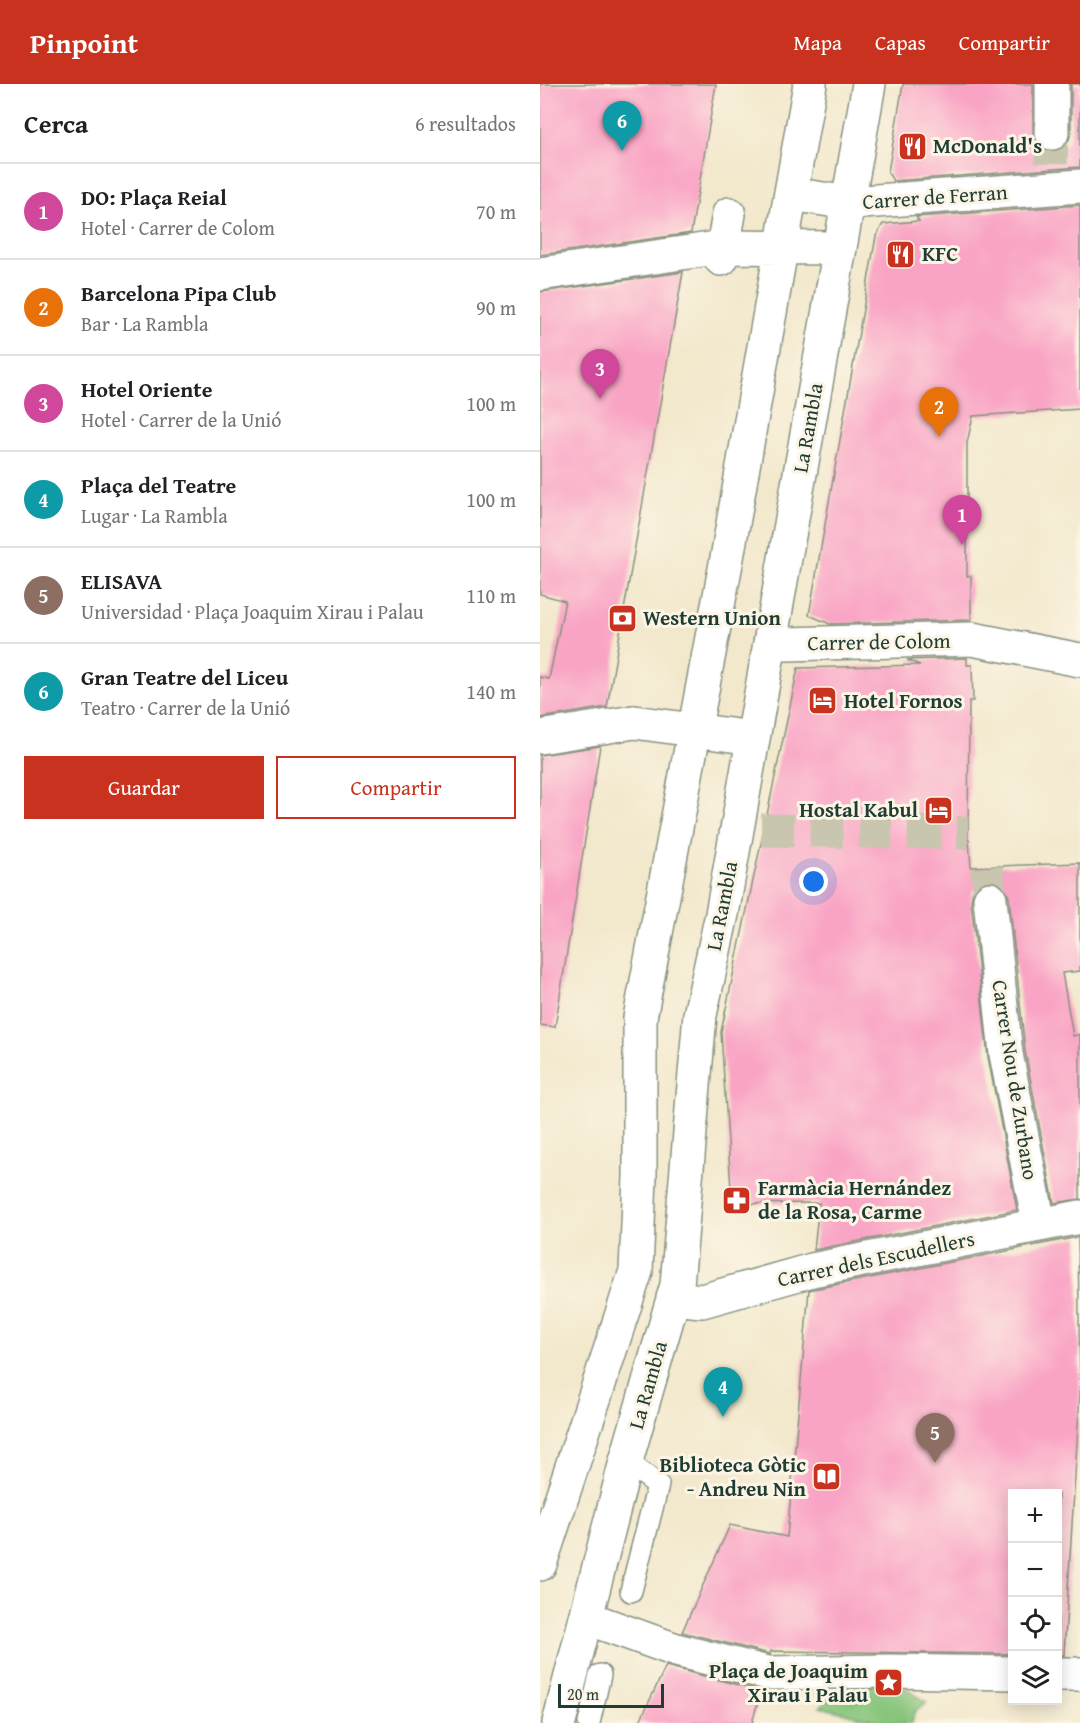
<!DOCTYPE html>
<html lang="es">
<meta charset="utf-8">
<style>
:root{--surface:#fff;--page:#f6f6f6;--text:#202124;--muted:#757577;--line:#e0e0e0;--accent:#c8321e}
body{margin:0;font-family:"Gentium Book Plus",serif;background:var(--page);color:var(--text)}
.controls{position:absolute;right:18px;bottom:18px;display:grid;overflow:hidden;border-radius:0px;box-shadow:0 3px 15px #0003}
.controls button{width:54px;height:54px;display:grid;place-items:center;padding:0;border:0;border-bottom:2px solid var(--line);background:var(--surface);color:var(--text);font:30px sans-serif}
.scale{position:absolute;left:18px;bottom:15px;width:106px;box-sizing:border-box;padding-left:6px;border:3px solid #1f3d34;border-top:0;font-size:16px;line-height:21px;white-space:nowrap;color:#1f3d34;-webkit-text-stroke:4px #fcf5e5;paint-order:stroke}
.you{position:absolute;left:274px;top:798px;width:21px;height:21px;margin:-15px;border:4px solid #fff;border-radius:50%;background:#1a73e8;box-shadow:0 0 0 9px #1a73e833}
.badge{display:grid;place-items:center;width:39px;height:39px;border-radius:50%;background:var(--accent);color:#fff;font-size:20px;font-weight:700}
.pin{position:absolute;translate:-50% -50px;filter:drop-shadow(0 2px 3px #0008)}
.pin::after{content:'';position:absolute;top:32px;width:21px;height:18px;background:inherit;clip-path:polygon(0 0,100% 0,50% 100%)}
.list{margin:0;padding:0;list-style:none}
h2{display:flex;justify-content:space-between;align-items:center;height:78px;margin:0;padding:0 24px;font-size:26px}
h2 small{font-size:20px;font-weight:400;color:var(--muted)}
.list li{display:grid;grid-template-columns:39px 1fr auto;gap:18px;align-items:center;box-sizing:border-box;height:96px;padding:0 24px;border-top:2px solid var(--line)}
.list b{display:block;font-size:22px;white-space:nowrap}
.list p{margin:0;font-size:20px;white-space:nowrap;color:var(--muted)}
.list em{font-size:20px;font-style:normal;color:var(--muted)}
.actions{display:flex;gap:12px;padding:18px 24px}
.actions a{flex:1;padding:14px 0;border:2px solid var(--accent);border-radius:0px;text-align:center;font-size:21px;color:var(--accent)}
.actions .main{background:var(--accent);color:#fff}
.icon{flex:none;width:33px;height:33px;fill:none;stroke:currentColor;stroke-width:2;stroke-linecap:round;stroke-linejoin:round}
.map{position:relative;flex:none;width:540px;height:1639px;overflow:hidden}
header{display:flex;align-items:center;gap:36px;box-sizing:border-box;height:84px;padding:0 30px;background:var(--accent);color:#fff}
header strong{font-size:28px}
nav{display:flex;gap:33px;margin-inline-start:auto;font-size:21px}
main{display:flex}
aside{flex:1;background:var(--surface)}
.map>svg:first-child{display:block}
.green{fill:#87c57c;stroke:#538158;stroke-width:1.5}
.building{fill:#f9a4c5}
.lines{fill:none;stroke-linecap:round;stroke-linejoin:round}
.street-tunnel{stroke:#c8c6ae;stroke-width:33;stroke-dasharray:33 16;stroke-linecap:butt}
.lane-casing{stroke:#889280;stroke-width:24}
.street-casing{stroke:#889280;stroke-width:36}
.secondary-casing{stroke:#889280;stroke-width:36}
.lane{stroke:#fff;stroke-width:21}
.street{stroke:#fff;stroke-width:33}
.secondary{stroke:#fff;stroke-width:33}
.labels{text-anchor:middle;stroke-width:6;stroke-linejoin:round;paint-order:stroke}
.poi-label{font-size:21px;font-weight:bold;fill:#1f3d34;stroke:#fcf5e5;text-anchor:start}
.street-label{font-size:21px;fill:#1f3d34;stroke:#fcf5e5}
</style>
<header>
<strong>Pinpoint</strong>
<nav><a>Mapa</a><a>Capas</a><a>Compartir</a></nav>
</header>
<main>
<aside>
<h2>Cerca<small>6 resultados</small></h2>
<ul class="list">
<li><span class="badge" style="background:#d1479c">1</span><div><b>DO: Plaça Reial</b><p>Hotel · Carrer de Colom</p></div><em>70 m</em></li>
<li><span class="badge" style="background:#e8710a">2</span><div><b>Barcelona Pipa Club</b><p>Bar · La Rambla</p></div><em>90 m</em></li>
<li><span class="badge" style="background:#d1479c">3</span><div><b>Hotel Oriente</b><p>Hotel · Carrer de la Unió</p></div><em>100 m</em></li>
<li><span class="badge" style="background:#0f9aa8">4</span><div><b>Plaça del Teatre</b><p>Lugar · La Rambla</p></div><em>100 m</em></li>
<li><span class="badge" style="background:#8d6e63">5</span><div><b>ELISAVA</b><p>Universidad · Plaça Joaquim Xirau i Palau</p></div><em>110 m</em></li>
<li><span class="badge" style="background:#0f9aa8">6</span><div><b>Gran Teatre del Liceu</b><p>Teatro · Carrer de la Unió</p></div><em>140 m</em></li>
</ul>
<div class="actions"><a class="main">Guardar</a><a>Compartir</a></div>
</aside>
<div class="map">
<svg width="540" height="1639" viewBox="0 0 540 1639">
<rect width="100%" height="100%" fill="#fcf5e5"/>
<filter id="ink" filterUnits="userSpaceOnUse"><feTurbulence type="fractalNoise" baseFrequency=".0167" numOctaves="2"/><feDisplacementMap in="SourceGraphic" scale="12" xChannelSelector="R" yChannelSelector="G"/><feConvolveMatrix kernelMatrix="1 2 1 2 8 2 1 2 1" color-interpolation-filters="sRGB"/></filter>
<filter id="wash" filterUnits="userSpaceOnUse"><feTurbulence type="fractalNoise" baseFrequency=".008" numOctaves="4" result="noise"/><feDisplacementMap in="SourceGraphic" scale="24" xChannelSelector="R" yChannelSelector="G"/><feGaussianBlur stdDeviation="1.35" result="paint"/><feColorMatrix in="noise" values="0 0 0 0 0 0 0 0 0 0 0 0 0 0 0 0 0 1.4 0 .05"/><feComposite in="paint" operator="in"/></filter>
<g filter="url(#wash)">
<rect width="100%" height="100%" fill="#f2e8cc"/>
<!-- green -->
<path class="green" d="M316,1597L358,1600L387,1618L374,1628L372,1639H347L280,1623L292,1611Z"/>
<g id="blocks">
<!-- building -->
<path class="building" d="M0,0H176L151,149L0,171Z
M363,0H493V50L496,59L502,65L511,68L521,65L528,58L531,49V0H540V83L353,97L348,88Z
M540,121V325L433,332L427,359V492H431V536L290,540L269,531L336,152L343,140L379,137L376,133Z
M143,188L67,623L0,634V593L9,595L25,517L0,510V208Z
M427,574V581H432L433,617H429L428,756H429L431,783L540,779V887L522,889L533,952L540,950V1115L514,1119L485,967L469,813L465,805L458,798L448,796L440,800L433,807L431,817L448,973L477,1126L274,1166L279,1119L192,1120L181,948L258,584L380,581L367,576Z
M60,662L15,943L0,941V671Z
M538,1153L540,1310L524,1571H518V1410H472V1570L231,1567L230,1570L142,1548L190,1441L247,1453L269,1206Z
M126,1582L221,1607L212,1639H99Z"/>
</g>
</g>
<g filter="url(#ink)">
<use href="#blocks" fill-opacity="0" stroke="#889280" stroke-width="1.5"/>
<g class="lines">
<!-- street-tunnel -->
<path class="street-tunnel" d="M511,80L512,49
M221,746L428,749
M447,783L450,815"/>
<defs>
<path id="lane" d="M86,1377L118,1401L91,1507
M49,1639L60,1591"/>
<path id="street" d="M512,0V49
M251,110L309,119L540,102
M181,175L189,130
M0,190L183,163L300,164
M246,560L432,555L540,576
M94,638L213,654
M450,815L466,970L499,1140
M133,1214L162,1217L272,1186L540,1133
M0,1480L96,1187L100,1093V934L187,474L270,0
M47,1534L136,1566L228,1589L349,1587L472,1589
M518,1590H540
M19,1639L86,1377L137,1201L160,931L182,830L329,0"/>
<path id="secondary" d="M0,653L94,638"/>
</defs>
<!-- lane casing -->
<use href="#lane" class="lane-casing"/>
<!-- street casing -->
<use href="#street" class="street-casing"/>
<!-- secondary casing -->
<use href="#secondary" class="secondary-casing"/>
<!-- lane -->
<use href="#lane" class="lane"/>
<!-- street -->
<use href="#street" class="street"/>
<!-- secondary -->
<use href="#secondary" class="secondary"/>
</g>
</g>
<!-- icons -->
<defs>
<symbol id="restaurant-square" viewBox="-11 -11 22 22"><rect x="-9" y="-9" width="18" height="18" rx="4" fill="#c8321e" stroke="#fcf5e5"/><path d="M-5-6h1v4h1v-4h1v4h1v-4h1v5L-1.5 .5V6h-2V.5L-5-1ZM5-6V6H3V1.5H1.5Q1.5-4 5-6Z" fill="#fff"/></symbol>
<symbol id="bank-square" viewBox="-11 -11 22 22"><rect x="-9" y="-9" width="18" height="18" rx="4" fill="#c8321e" stroke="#fcf5e5"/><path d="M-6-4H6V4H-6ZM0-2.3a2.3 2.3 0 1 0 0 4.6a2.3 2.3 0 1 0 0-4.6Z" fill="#fff"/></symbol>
<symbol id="hotel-square" viewBox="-11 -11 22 22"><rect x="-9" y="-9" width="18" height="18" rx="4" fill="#c8321e" stroke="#fcf5e5"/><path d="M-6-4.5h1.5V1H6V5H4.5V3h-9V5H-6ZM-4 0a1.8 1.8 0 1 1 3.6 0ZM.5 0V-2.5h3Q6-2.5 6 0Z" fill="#fff"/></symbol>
<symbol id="pharmacy-square" viewBox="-11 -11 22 22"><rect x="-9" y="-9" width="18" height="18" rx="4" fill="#c8321e" stroke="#fcf5e5"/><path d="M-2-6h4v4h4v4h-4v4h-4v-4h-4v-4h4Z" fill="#fff"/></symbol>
<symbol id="library-square" viewBox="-11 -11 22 22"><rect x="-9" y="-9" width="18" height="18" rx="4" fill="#c8321e" stroke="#fcf5e5"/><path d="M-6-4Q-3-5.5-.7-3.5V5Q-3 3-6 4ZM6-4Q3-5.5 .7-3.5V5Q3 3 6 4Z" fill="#fff"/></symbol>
<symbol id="sight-square" viewBox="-11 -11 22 22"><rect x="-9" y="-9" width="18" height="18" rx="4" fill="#c8321e" stroke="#fcf5e5"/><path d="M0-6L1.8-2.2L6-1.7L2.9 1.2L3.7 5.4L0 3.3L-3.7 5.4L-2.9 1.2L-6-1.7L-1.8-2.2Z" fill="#fff"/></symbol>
</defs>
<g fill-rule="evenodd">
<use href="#restaurant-square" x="356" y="46" width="33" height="33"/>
<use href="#restaurant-square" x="344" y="154" width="33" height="33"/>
<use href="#bank-square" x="66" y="518" width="33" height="33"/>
<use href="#hotel-square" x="266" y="600" width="33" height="33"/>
<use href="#hotel-square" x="382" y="710" width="33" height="33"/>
<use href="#pharmacy-square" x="180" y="1100" width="33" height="33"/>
<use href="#library-square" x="270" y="1376" width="33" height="33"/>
<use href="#sight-square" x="332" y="1582" width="33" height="33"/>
</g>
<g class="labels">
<!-- poi labels -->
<g class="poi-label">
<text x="393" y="69">McDonald's</text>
<text x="382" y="177">KFC</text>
<text x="103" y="541">Western Union</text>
<text x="304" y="624">Hotel Fornos</text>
<text x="378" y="733" text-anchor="end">Hostal Kabul</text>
<text x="218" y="1111">Farmàcia Hernández<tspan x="218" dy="24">de la Rosa, Carme</tspan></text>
<text x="266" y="1388" text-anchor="end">Biblioteca Gòtic<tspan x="266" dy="24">- Andreu Nin</tspan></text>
<text x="328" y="1594" text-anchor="end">Plaça de Joaquim<tspan x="328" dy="24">Xirau i Palau</tspan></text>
</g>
<!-- street labels -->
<g class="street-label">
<text transform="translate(395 113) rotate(-4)" y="7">Carrer de Ferran</text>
<text transform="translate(268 344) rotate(-80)" y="7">La Rambla</text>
<text transform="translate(339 558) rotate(-1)" y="7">Carrer de Colom</text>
<text transform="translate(182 822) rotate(-79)" y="7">La Rambla</text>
<text transform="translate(475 996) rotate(81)" y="7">Carrer Nou de Zurbano</text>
<text transform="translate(336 1175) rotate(-12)" y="7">Carrer dels Escudellers</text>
<text transform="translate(108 1301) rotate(-74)" y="7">La Rambla</text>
</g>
</g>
</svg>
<div class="controls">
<button>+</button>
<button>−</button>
<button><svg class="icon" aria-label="locate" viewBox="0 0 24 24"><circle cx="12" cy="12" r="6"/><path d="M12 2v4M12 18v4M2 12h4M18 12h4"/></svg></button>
<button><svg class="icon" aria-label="layers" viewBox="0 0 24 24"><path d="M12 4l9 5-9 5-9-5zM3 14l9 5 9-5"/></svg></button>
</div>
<div class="scale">20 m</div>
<div class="you"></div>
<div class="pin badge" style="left:422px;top:461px;background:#d1479c">1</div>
<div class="pin badge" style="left:399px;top:353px;background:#e8710a">2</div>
<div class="pin badge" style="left:60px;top:315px;background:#d1479c">3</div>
<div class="pin badge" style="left:183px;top:1333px;background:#0f9aa8">4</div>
<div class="pin badge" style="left:395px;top:1379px;background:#8d6e63">5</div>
<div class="pin badge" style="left:82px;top:67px;background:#0f9aa8">6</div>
</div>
</main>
